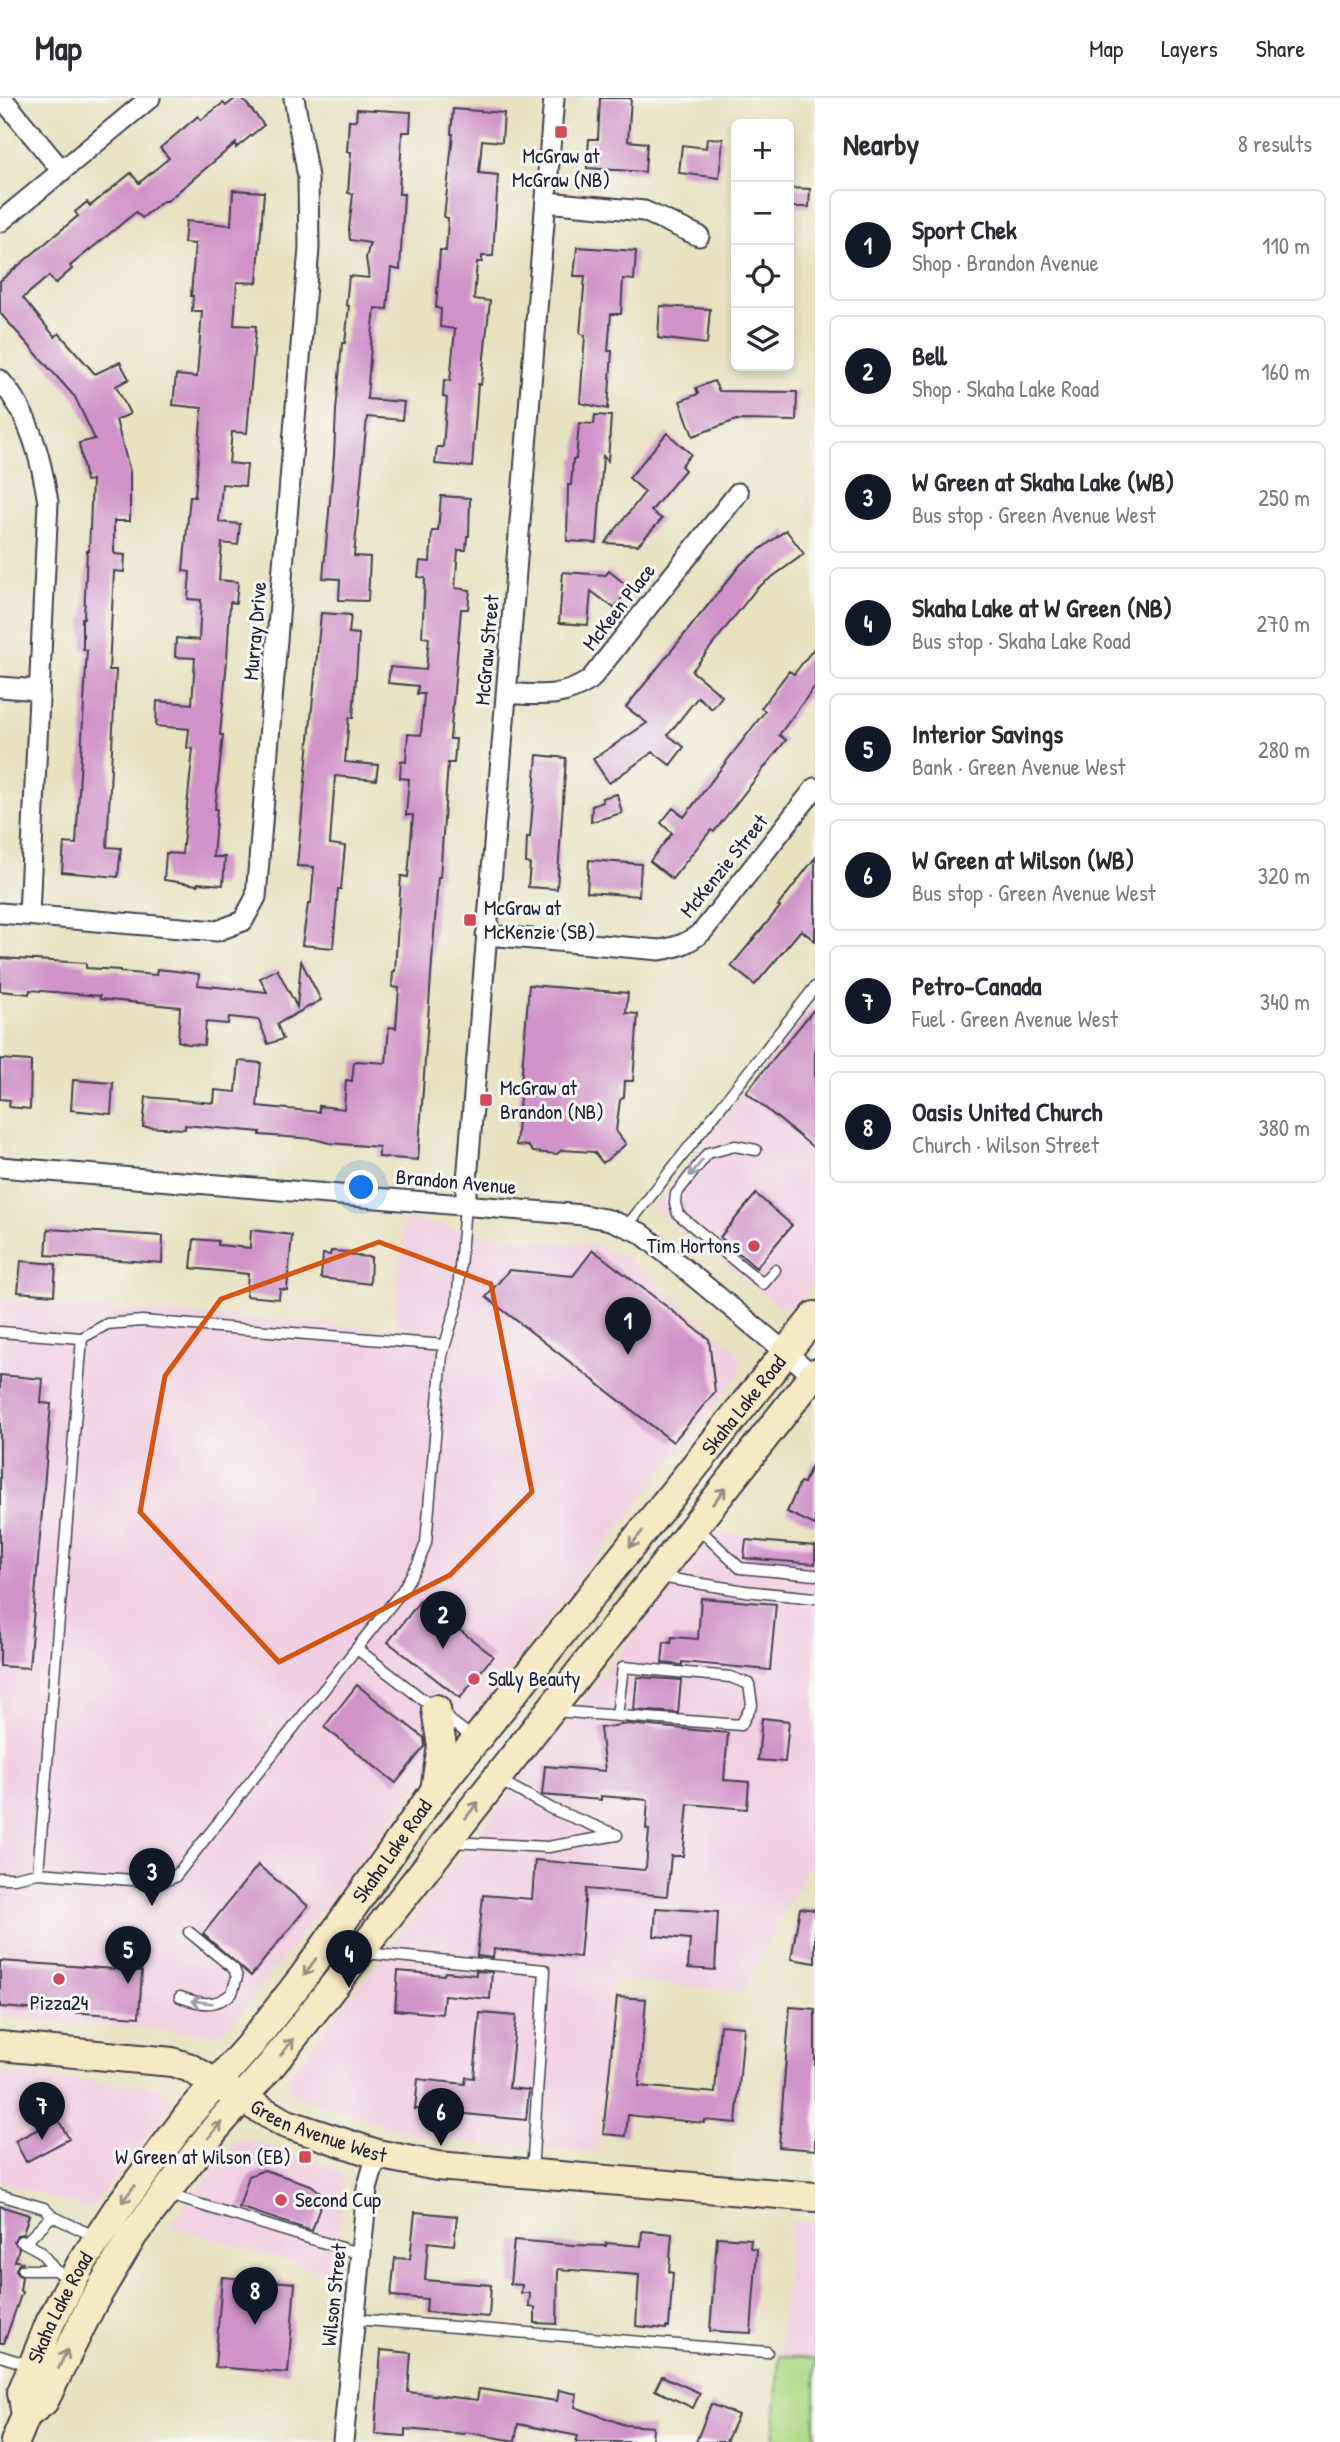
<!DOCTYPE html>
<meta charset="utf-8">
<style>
:root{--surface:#fff;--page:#f7f7f7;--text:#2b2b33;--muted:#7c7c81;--line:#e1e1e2;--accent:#111827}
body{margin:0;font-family:"Patrick Hand",sans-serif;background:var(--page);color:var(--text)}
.controls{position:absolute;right:21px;top:21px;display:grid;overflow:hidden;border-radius:10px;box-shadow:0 4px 10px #0003}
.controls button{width:63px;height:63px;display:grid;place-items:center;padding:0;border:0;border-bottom:2px solid var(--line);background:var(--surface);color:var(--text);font:35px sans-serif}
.you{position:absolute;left:362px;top:1090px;width:24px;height:24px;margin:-18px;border:5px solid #fff;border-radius:50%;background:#1a73e8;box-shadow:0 0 0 10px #1a73e833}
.badge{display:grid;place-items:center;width:46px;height:46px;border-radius:50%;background:var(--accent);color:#fff;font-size:23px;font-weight:700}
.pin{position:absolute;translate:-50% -58px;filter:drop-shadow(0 2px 4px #0008)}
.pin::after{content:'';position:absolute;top:37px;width:24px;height:21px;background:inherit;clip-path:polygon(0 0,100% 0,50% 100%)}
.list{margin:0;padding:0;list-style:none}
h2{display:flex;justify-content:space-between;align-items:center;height:91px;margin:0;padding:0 28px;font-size:30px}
h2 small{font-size:23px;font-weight:400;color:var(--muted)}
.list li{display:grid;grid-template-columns:46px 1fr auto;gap:21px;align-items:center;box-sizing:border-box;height:112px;margin:0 14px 14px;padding:0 14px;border:2px solid var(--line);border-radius:10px}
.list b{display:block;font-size:26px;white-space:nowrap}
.list p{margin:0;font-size:23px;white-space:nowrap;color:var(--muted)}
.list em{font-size:23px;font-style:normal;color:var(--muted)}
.icon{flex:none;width:38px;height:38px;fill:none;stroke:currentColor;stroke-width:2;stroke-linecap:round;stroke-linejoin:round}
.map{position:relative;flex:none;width:815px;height:2344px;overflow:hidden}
header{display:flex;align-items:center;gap:42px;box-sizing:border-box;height:98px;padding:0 35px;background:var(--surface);border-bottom:2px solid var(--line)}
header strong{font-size:33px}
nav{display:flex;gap:38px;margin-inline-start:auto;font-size:24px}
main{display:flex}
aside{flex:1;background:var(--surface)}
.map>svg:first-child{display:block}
.built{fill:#f2cfe2}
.green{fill:#adda86;stroke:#687e60;stroke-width:2}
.building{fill:#d092c8}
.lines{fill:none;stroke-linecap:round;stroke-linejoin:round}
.lane-casing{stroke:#403f4f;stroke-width:13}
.street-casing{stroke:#403f4f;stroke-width:23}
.secondary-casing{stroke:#403f4f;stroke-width:32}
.lane{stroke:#fff;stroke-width:10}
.street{stroke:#fff;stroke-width:19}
.secondary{stroke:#f7e9c3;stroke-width:28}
.oneway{stroke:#9c9ca7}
.oneway2{stroke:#978f86}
.marked{fill:none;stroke:#d45411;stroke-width:5;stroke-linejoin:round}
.poi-dot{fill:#d1495b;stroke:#f6f6f2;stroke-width:2.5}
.labels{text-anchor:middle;stroke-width:6;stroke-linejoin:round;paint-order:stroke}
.poi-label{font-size:21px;fill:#22223b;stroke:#f6f6f2;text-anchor:start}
.street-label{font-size:21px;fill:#22223b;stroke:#f6f6f2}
</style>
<header>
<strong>Map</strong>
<nav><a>Map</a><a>Layers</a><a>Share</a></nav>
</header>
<main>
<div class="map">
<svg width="815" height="2344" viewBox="0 0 815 2344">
<rect width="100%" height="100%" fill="#f6f6f2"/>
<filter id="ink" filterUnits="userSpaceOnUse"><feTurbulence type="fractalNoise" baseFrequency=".0143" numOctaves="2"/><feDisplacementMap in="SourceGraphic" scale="14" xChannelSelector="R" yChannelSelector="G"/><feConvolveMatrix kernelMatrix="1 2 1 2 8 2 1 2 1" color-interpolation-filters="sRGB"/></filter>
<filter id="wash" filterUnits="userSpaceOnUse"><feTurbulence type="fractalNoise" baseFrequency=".00686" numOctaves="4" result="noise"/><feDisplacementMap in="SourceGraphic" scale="28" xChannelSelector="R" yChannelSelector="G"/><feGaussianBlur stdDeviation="1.57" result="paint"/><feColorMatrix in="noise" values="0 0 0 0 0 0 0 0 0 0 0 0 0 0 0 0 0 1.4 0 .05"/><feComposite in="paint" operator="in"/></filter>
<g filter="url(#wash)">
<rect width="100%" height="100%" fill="#e8e2c1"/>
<!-- built -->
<path class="built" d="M815,904V1184L798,1204L788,1210L783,1211L653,1110Z
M404,1123L425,1124L503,1140L575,1145L600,1149L626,1160L735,1250L742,1261L739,1277L232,1926L222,1933L212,1936L0,1919V1202L395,1232Z
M714,1435L815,1443V1755L743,1893L611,1882L598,2055L426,2041L313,2004L293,1995L289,1991L288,1982L291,1974Z
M0,1976L159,1989L167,1994L171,2007L91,2112L0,2084Z
M241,2042H250L332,2069L342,2076L343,2090L336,2178L170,2128L232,2048Z
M790,2124L815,2126V2344H773Z"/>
<!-- green -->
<path class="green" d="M779,2258L815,2261V2344H773Z"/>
<g id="blocks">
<!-- building -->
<path class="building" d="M236,0H242L264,27L236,50V45L167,103H163L142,120L136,114L70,168L72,171L55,186L49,178L23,200L55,239L59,235L95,276L120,264L129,281L116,288L130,316L116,322L130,374V423H114V454L115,456L125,457L124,474L114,473L109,572H116L107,749L121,750L118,779L62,774L64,745L76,746L87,552L83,551V536H82V520H84L87,453H89L92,382L86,383L79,345L95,341L75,299L0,215V183L78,118L75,114L87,104L90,108L131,75L139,85L169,60L160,50L198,18L201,22L223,5L226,8Z
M600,0H631L628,43L647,45L645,74L587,70L589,41H598Z
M357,11L411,14L410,34H402L399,96H404L400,172L391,170L387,211L375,210L371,247L367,301L404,304L402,322L367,319L354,458L370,459L368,503L339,502L340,481L323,480L334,358L336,313L342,245H345L349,208L346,207L349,178L369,180L366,160L370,145L350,142L349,131L353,96L348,95L351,54H347L349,22L356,23Z
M453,11L504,15L502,44L482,42L479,75L498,77L493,158H482V164H477L474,201L490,203L481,287L478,286L472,369L435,366L437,349H443L447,300L443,299L444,282L450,283L455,231L440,229L441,211L436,210L440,152L446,153L448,120L444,119L453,36H451Z
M707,40L723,41L719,80L679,75L682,47L706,50Z
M789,90L810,91L809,109H789Z
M233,92L264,94L257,185L237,184L234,227L256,228L247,335L232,334L229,365L247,367L245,388L222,386L219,424L240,426L238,447L222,445L219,482L238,484L236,505L230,504L227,562L220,637H223L215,711H217L213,759H225L223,787L198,785V787L164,782L166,755L182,756L193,651L187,650L189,631L156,628L157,603L192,606L195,560L175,559L176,540L199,542L201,502L188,501L190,474L183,473L190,398L195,399L202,310L173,307L176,277L197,279L202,213H192L193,198H191L195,146L184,145L186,123L231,127Z
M577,149L636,153L634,182L623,181L621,216H611L608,253H612L608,311L580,305L585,237L580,236L585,178H574Z
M660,208L710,211L707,246L658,240Z
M714,283L719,293L797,294L796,323L736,322L693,338L680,303L698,296L696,290Z
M595,317L611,318L608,363L603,358L597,445L567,443L568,387H571L573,361H576L579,325L594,326Z
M667,335L691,356L681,368L685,372L651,413L662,421L638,447L605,445L645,394L629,380Z
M441,398L470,400L469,438H467L466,452H458L455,490L470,492L468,511H461L450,641H456L454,665H448L440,779H438L418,1062L379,1059V1049L329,1045L314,1041L260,1037V1034L185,1027V1031L143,1029L146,999L214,1005L215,992L236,994L239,963L261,965L257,1008L319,1014V1008L344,1011L346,982L352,983L354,964L357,963L386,965L389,929L396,930L399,890L392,889L393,873H395L401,778L408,779L413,717H406L409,681L400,680L401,663L406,664L408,636L421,637L424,596H417L418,588L388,585L390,569L426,572L429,540L422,539L425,480L418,479L420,463L430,464L432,433H438Z
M786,432L804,456L757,490L692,573L722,598L712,611L698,599L668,637L684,649L670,667L653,654L609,685L593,661L647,625L626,609L741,466Z
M609,473L630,490L614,510L591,493L588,527L559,525L563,474L606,477Z
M321,515L351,517L349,535L359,536L353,620H349L345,664L378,667L376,682L335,678L330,746L345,748L341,791H338L333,850L302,847L308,806H311L314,769L297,768Z
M815,549V588L779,637L786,642L714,734L711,732L672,781L650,763L672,735L661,725L673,710L684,719L765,613L761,610L789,573L794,576Z
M537,657L566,660L557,791L528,789L530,766L526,765L527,739H530Z
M617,696L622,715L591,724L592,708L603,704L602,700Z
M815,760V843L801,832L755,887L731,868L780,809L778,808Z
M589,762L641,766L639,798L587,794Z
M0,860L86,865V870L120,872V874L156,877L157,871L176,873L199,876L198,887L267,894L260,880L277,871L297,909L301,863L321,902L277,926L283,941L268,946L259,922L229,919L228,926L206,924L204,947L188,946L178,943L180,909L100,901V898L30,892L29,896L0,893Z
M529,887L628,895L626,915L638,916L633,983H625L624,999L620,1002L616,1033L626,1046L603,1065L594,1054L562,1052L557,1056L533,1054L528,1048L516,1047Z
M815,910V1051L746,994Z
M0,961L31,963L30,1011L9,1009L10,1002L0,1001Z
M73,982L113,985L111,1016L71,1012Z
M756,1096L792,1127L756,1170L720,1139Z
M48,1131L163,1138L162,1165L46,1157Z
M251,1132L292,1137L287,1192L280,1191L279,1201L246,1198L248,1176L191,1170L194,1141L218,1143V1147L250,1150Z
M593,1152L709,1241L715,1294L673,1344L486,1199L509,1172L573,1178Z
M331,1153L349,1154V1156L355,1158L371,1159L370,1186L321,1180L323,1156L330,1157Z
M21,1163L56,1166L54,1197L18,1194Z
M0,1277L43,1281L41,1305L51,1306L29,1570L0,1568Z
M815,1360V1427L787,1414L800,1384L804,1385Z
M746,1442L815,1448V1466L744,1460Z
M701,1500L776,1506L770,1572L682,1564V1567L662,1565L664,1544L671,1545L672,1539L698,1541Z
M421,1502L493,1558L460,1600L388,1544Z
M637,1579L681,1582L678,1615L634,1612Z
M357,1587L424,1640L425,1648L396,1685L324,1629Z
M762,1620L789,1623L785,1664L758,1662Z
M628,1626L728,1635L724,1682L749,1684L747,1711L688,1706L683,1758H671L667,1798L586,1791L580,1859L494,1851L493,1860L477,1858L483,1797L532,1801L535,1762L644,1772L646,1769L649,1732L646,1731L648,1702L601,1698V1702L542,1697L545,1668L605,1673L600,1630Z
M258,1767L308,1808L251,1878L203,1836Z
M656,1810L718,1814L715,1872L688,1870L690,1841L654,1838Z
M800,1810L815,1812V1865L791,1861Z
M0,1863L142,1873L139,1919L0,1909Z
M398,1873L444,1877L445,1874L476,1877V1873L492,1874L490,1901L444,1897L442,1916L395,1912Z
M617,1899L646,1901L639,1988L715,1995L720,1927L744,1929L736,2025L704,2022V2025L628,2017L626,2038L603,2036Z
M790,1909L815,1911V2052L779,2049Z
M480,1915L516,1918L509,1990L529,1992L526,2022L415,2011L418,1981L465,1986L466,1979L474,1980Z
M58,2021L69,2041L26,2064L15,2043Z
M264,2072L311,2087L320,2094L321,2105L312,2133L239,2109L249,2078Z
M0,2108L29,2117L23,2136L17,2137L14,2143L19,2150L15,2163L24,2164L19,2166L16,2171L17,2176L22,2179L20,2193L22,2194L4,2245H0Z
M415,2114L457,2118L454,2147L428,2144L425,2182L491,2187L489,2219L426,2214L427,2201L391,2198L395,2160L410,2161Z
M642,2133L672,2136L669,2174L673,2175L669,2229H666V2231L636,2228L639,2177L558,2171L557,2226L535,2225V2210L529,2209L530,2195H521L522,2187L510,2186L514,2142L573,2147L606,2148V2145L641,2148Z
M717,2139L751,2141L750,2150L757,2151L751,2235L710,2233Z
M222,2179L295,2185L288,2275L215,2269Z
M381,2252L411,2255L408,2294L477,2302L479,2291L557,2303L559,2292L577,2296L575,2309L625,2327L653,2329L652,2344H576L578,2338L518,2326L515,2343L465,2334L464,2336L405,2331V2338L375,2336Z
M662,2278L700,2295L693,2310L655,2292Z
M711,2306L738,2317L726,2344H696Z"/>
</g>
</g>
<g filter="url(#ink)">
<use href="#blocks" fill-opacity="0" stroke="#403f4f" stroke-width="2"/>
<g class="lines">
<defs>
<path id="lane" d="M756,1052L735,1048L708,1055L676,1096L675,1105L678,1116L763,1186L775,1172
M627,1128L815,889
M0,1234L82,1240L107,1226L142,1223L445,1247
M696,1428L740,1470L815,1477
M660,1479L745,1493L815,1500
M357,1551L473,1640
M554,1613L741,1627L752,1607L749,1586L730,1579L623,1569L617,1618
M497,1681L552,1711L617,1737
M451,1744L548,1749L617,1737
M38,1775L82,1240
M0,1780H14L38,1775L160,1784L175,1779L402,1493L418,1466L426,1445L442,1257L457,1207L465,1108
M365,1855L545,1872L532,2074
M180,1899C200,1906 215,1910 232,1895L237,1879L234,1871L189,1834
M0,2097L44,2110L52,2118L96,2139
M169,2097L361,2156
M21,2143L40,2153L55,2172
M26,2144L52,2118
M23,2172H55L69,2180
M354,2221L767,2254
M0,2258L29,2267"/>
<path id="street" d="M2,0L62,73
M546,104L644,113L699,138
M0,124L150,0
M0,282C30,316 41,360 48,404L29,817
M0,589L39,592
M506,595C540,597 561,601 590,582L738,395
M0,815L217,833L243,823L256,799L309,150L308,79L294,0
M486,837L660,852C678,849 689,845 703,833L815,690
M0,1069L583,1117L610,1122L641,1135L813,1277
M465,1108L554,0
M343,2344L367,2091L377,2056"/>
<g id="secondary">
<path d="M435,1692L442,1648L436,1611"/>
<path id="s1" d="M0,1948L172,1964L188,1969L284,2025L377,2056L437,2068L815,2099"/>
<path id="s2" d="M26,2317L22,2294L50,2225L81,2166L118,2110L191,2014L250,1947L304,1878L434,1694L815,1218"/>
<path d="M15,2344L26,2317L44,2303L93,2204L133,2137L215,2031L273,1965L815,1275"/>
</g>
</defs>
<!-- lane casing -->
<use href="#lane" class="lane-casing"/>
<!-- street casing -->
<use href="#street" class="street-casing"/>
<!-- secondary casing -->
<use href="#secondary" class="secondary-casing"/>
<!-- lane -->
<use href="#lane" class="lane"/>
<!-- street -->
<use href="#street" class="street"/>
<!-- secondary -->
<use href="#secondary" class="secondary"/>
</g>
<!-- one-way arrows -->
<defs><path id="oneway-shaft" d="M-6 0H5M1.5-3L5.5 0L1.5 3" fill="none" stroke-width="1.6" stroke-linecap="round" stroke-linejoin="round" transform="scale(1.75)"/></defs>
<g class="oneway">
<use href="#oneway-shaft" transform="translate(696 1070) rotate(129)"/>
<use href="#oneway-shaft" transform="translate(202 1904) rotate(-173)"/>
</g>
<g class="oneway2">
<use href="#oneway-shaft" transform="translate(719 1398) rotate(-52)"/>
<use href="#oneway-shaft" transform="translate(636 1441) rotate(129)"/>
<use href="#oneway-shaft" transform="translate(472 1712) rotate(-52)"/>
<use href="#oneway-shaft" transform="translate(310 1869) rotate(125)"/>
<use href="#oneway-shaft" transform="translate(287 1949) rotate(-52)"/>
<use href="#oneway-shaft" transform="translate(215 2032) rotate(-51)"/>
<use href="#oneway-shaft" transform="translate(128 2096) rotate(128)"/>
<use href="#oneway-shaft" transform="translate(63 2261) rotate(-65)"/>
</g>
</g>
<!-- marked area -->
<path class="marked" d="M379,1144L491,1186L532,1394L450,1477L279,1564L140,1414L165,1278L221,1201Z"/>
<!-- markers -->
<g class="poi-dot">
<rect x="554" y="27" width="14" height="14" rx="3.5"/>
<rect x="463" y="815" width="14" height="14" rx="3.5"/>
<rect x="479" y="995" width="14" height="14" rx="3.5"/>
<circle cx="754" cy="1148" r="7"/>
<circle cx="474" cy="1581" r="7"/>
<circle cx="59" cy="1881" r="7"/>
<rect x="298" y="2052" width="14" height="14" rx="3.5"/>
<circle cx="281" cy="2102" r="7"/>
</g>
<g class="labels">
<!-- poi labels -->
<g class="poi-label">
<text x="561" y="65" text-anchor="middle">McGraw at<tspan x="561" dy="24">McGraw (NB)</tspan></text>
<text x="484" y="817">McGraw at<tspan x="484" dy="24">McKenzie (SB)</tspan></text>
<text x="500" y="997">McGraw at<tspan x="500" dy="24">Brandon (NB)</tspan></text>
<text x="740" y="1155" text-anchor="end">Tim Hortons</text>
<text x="488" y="1588">Sally Beauty</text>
<text x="59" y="1912" text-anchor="middle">Pizza24</text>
<text x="291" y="2066" text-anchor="end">W Green at Wilson (EB)</text>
<text x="295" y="2109">Second Cup</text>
</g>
<!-- street labels -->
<g class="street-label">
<text transform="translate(619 509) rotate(-52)" y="7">McKeen Place</text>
<text transform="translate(255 533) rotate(-85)" y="7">Murray Drive</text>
<text transform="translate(487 552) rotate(-85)" y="7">McGraw Street</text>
<text transform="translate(724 768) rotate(-51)" y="7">McKenzie Street</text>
<text transform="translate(456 1084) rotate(5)" y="7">Brandon Avenue</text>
<text dy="7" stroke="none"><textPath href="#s2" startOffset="1250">Skaha Lake Road</textPath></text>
<text dy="7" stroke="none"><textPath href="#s2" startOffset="682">Skaha Lake Road</textPath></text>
<text dy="7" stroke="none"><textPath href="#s1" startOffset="336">Green Avenue West</textPath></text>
<text transform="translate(334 2197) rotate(-84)" y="7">Wilson Street</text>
<text dy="7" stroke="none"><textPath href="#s2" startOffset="116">Skaha Lake Road</textPath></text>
</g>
</g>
</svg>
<div class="controls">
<button>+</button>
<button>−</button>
<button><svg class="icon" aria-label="locate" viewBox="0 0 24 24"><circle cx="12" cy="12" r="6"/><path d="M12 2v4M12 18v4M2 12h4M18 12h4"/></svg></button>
<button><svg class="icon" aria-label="layers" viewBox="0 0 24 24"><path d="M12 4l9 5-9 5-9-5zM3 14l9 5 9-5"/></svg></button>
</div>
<div class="you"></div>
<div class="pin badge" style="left:628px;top:1257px">1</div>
<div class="pin badge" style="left:443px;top:1551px">2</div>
<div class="pin badge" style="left:152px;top:1808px">3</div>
<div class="pin badge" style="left:349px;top:1890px">4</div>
<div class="pin badge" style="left:128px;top:1886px">5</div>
<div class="pin badge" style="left:441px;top:2048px">6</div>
<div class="pin badge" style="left:42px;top:2042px">7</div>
<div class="pin badge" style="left:255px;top:2227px">8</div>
</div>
<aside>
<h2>Nearby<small>8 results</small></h2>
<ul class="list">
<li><span class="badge">1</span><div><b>Sport Chek</b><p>Shop · Brandon Avenue</p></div><em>110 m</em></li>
<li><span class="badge">2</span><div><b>Bell</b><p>Shop · Skaha Lake Road</p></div><em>160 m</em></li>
<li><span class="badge">3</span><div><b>W Green at Skaha Lake (WB)</b><p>Bus stop · Green Avenue West</p></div><em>250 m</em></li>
<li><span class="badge">4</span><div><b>Skaha Lake at W Green (NB)</b><p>Bus stop · Skaha Lake Road</p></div><em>270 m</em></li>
<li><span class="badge">5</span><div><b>Interior Savings</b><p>Bank · Green Avenue West</p></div><em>280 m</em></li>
<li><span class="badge">6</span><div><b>W Green at Wilson (WB)</b><p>Bus stop · Green Avenue West</p></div><em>320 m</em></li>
<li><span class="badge">7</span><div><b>Petro-Canada</b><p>Fuel · Green Avenue West</p></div><em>340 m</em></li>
<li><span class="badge">8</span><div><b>Oasis United Church</b><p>Church · Wilson Street</p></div><em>380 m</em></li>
</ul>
</aside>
</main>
